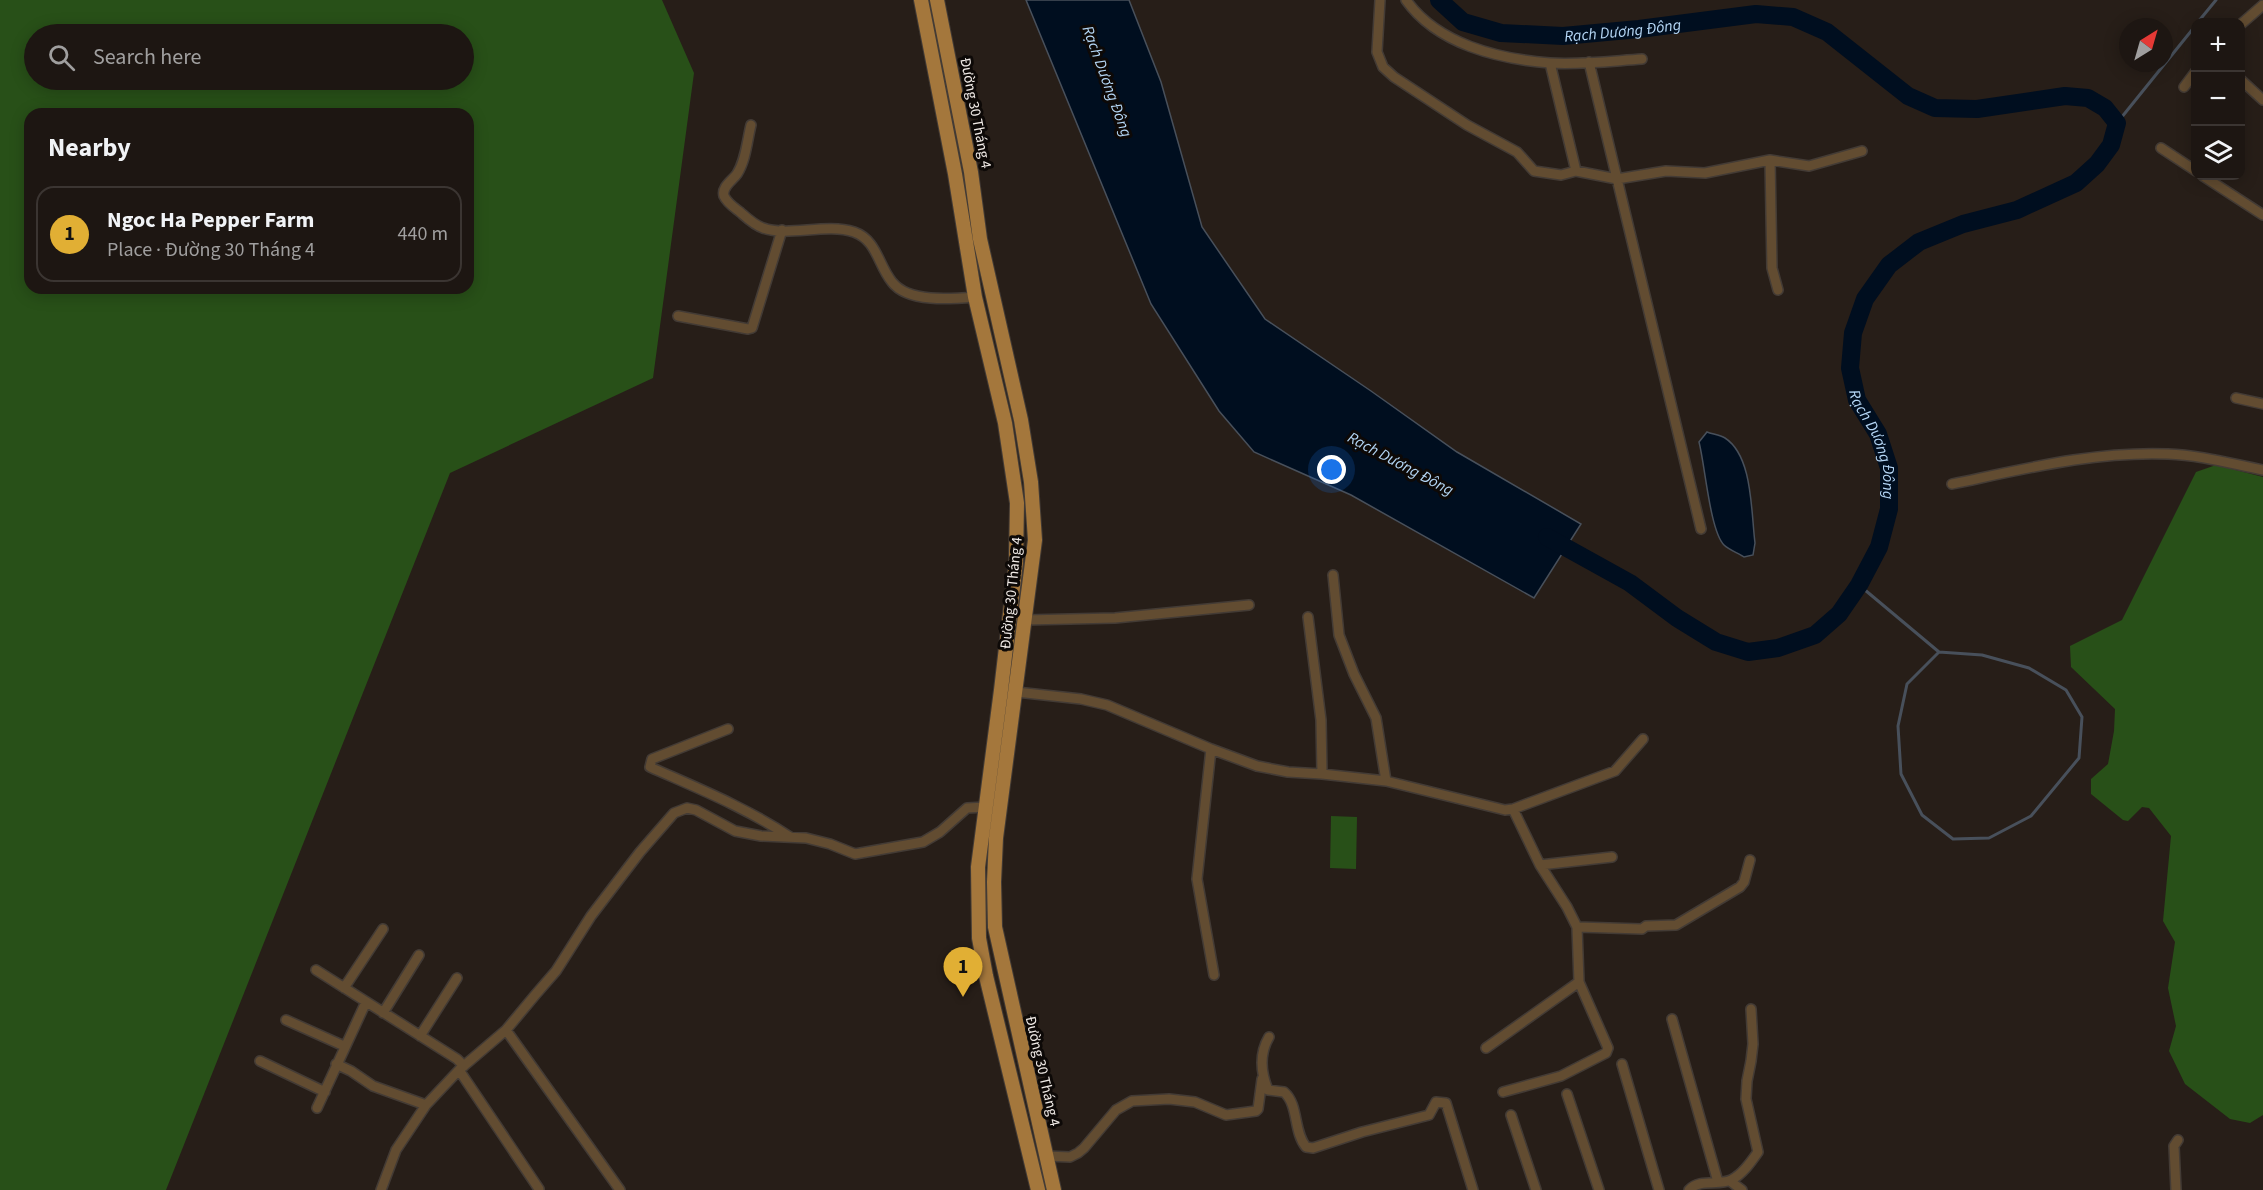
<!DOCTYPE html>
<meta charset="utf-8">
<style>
:root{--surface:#1d1612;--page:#251f1b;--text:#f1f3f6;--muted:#a09f9f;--line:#3b3532;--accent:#e1af34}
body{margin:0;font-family:"Source Sans 3",sans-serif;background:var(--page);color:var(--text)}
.controls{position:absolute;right:18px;top:18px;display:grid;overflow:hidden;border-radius:12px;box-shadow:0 3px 15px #0003}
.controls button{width:54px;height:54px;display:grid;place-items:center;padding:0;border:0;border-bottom:2px solid var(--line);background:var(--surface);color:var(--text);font:30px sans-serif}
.compass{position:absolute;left:2119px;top:18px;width:54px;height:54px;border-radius:50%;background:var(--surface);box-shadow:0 3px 15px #0003;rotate:37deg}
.you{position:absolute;left:1332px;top:470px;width:21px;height:21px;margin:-15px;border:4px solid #fff;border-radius:50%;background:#1a73e8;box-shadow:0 0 0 9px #1a73e833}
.badge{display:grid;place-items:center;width:39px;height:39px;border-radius:50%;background:var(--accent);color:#111;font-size:20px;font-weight:700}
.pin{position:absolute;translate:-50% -50px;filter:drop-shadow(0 2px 3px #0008)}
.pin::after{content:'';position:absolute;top:32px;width:21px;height:18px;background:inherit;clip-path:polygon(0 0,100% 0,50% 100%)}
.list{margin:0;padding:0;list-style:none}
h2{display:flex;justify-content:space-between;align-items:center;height:78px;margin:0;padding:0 24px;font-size:26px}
h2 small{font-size:20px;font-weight:400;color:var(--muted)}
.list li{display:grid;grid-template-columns:39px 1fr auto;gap:18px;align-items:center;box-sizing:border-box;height:96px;margin:0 12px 12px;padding:0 12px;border:2px solid var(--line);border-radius:18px}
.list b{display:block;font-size:22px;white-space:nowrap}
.list p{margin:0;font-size:20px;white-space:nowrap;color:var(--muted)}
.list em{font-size:20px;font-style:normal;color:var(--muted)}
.icon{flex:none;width:33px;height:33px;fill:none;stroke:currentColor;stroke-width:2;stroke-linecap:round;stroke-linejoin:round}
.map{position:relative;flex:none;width:2263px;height:1190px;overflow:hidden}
.search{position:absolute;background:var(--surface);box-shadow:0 3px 15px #0003;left:24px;top:24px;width:450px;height:66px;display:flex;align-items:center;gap:15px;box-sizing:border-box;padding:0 21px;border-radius:33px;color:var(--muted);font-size:22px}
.panel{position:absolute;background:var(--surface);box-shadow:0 3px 15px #0003;left:24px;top:108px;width:450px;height:186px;border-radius:18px}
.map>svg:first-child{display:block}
.green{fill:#285018;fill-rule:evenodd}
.water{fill:#000e1f;stroke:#48505b;stroke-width:1.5}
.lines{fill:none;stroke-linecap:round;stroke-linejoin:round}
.stream{stroke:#48505b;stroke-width:3}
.river{stroke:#000e1f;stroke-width:18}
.minor-casing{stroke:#433b35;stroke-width:12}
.primary-casing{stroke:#433b35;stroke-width:16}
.minor{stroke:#624c31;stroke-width:9}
.primary{stroke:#a4773c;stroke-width:14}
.labels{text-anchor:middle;stroke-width:6;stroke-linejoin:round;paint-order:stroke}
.street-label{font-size:15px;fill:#f1ebe7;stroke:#0d0907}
.water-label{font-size:16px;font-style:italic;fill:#b4d6f5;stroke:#0d0907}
</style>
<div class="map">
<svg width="2263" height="1190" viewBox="0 0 2263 1190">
<rect width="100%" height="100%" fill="#271e18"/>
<!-- green -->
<path class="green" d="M0,0H662L694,73L653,378L450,473L166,1190H0ZM34,34H464V80H34ZM30,114H468V288H30Z
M2216,465L2263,477V1115L2250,1123L2230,1119L2185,1084L2169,1051L2176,1026L2168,988L2175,942L2163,921L2171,836L2149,808L2142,807L2128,821L2123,820L2091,794V779L2108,764L2114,731L2115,709L2071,667L2070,646L2122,620L2196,472Z
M1331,816L1357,817L1356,869L1330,868Z"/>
<!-- water -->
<path class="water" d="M1026,0H1129L1161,82L1202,227L1265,319L1371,391L1457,452L1581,524L1534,598L1351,495L1254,452L1219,411L1151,304Z
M1707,432C1712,434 1720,435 1725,438C1753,456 1751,512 1755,543L1753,555L1744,557C1738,553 1729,550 1724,545C1710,531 1705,465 1699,442Z"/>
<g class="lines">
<!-- stream -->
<path class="stream" d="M2198,22L2216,0
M2117,123L2196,25
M1859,585L1939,652L1982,655L2029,668L2066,690L2082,717L2079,758L2031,816L1989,838L1953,839L1922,815L1901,774L1898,726L1907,684L1939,652"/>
<!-- river -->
<path class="river" id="s1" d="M1439,0L1463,22L1501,33L1563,36L1639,29L1756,14L1793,17L1827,32L1908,96L1935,108L1977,109L2065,96L2088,98L2105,108L2117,123L2111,145L2097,164L2076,183L2017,210L1963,224L1919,242L1889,265L1865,299L1853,333L1850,368L1857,400L1878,434L1889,468V509L1879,547L1859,585L1839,614L1815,635L1778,648L1748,652L1716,642L1677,618L1630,583L1547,537"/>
<defs>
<path id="minor" d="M1380,0L1377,52L1383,67L1394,77L1467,125L1517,152L1534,171L1561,175L1576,171L1617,179L1666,171L1705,173L1770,160L1809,166L1862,151
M1406,0C1437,44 1498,59 1550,63C1580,65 1612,61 1642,59
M2240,25L2263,5
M1589,62L1701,529
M1550,63L1576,171
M2240,79L2263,100
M2184,87L2196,71
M751,125C747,141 746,160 737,174C733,180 721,187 724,196C727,203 735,208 740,212C747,218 754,225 763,228C788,237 826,223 854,232C877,240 878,265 892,282C908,303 952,299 975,297
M2161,148L2196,171
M1770,160L1772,268L1778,290
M2203,176L2263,215
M678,316L748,329L752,328L782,230
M2236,398L2263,404
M1952,484C2024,469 2095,451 2168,454C2200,455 2232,464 2263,470
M1333,575L1339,635L1354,674L1376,718L1386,781
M1308,617L1321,720L1322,774
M1025,620L1115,618L1249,605
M1016,692L1081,699L1107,705L1211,749L1257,766L1288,772L1322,774L1386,781L1505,810L1513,809L1615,771L1643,739
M728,729L652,759L650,767C697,788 747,808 790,837
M1211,749L1197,879L1214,975
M1540,865L1612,857
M1577,927L1642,929L1646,926L1676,925L1740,887L1744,882L1750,860
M316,970L457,1059L464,1066
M344,988L383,929
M383,1013L419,955
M1672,1019L1718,1182
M286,1020L344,1046
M506,1030L620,1190
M420,1036L457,978
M1269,1037C1259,1054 1261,1073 1268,1090L1284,1092C1299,1105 1293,1131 1306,1147L1313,1148L1362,1132L1429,1115L1436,1102L1446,1103L1473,1190
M1486,1048L1579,982
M260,1061L325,1092
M336,1064L351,1071L373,1086L426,1105
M1622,1064L1659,1190
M459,1070L539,1189
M1503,1092L1561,1076L1606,1053L1608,1048L1579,982L1577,927L1567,907L1540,865L1513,809
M1567,1094L1599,1190
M317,1108L366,1002
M1511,1115L1536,1190
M1046,1156L1070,1157L1078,1153L1084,1148L1116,1110L1132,1101L1169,1099L1195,1102L1226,1115L1256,1111L1258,1109L1262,1079
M1730,1181L1742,1190
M381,1190L396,1150L426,1105L459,1070L506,1030L536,994L556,971L591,916L640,852L674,813L687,808L696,810L735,831L761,836L806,838L830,844L855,854L923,842L940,832L967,808L986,807
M1689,1190C1700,1178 1718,1186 1731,1180C1742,1175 1751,1162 1758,1152L1746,1099L1747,1081L1751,1061L1753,1044L1751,1009
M2176,1190L2174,1146L2178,1140"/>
<path id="primary" d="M921,0L955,174L975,297L1005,423L1017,503L1016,562L1001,690L978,867L979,938L986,976L1038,1190
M937,0L971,172L980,239L1021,420L1031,482L1035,540L996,838L994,882L995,927L1054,1190"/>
</defs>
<!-- minor casing -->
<use href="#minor" class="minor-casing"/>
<!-- primary casing -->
<use href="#primary" class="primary-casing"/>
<!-- minor -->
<use href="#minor" class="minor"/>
<!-- primary -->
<use href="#primary" class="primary"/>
</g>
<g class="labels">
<!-- street labels -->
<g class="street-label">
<text transform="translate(976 113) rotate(79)" y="5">Đường 30 Tháng 4</text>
<text transform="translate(1011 593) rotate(-84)" y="5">Đường 30 Tháng 4</text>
<text transform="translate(1043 1071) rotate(77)" y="5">Đường 30 Tháng 4</text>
</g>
<!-- water labels -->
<g class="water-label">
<text dy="6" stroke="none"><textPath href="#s1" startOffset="194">Rạch Dương Đông</textPath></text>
<text transform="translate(1108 81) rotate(70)" y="6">Rạch Dương Đông</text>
<text dy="6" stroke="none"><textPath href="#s1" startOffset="1203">Rạch Dương Đông</textPath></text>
<text transform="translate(1401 463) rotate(28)" y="6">Rạch Dương Đông</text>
</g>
</g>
</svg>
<div class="controls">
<button>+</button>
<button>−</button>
<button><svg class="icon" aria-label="layers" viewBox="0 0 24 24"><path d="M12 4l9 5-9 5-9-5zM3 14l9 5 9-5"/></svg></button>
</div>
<svg class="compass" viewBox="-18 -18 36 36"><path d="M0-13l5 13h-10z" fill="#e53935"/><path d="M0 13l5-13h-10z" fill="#a09f9f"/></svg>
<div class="you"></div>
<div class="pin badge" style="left:963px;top:997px">1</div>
<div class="search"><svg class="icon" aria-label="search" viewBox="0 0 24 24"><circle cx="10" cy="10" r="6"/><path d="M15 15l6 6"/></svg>Search here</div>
<section class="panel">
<h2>Nearby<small></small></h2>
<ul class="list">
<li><span class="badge">1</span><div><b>Ngoc Ha Pepper Farm</b><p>Place · Đường 30 Tháng 4</p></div><em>440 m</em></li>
</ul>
</section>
</div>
